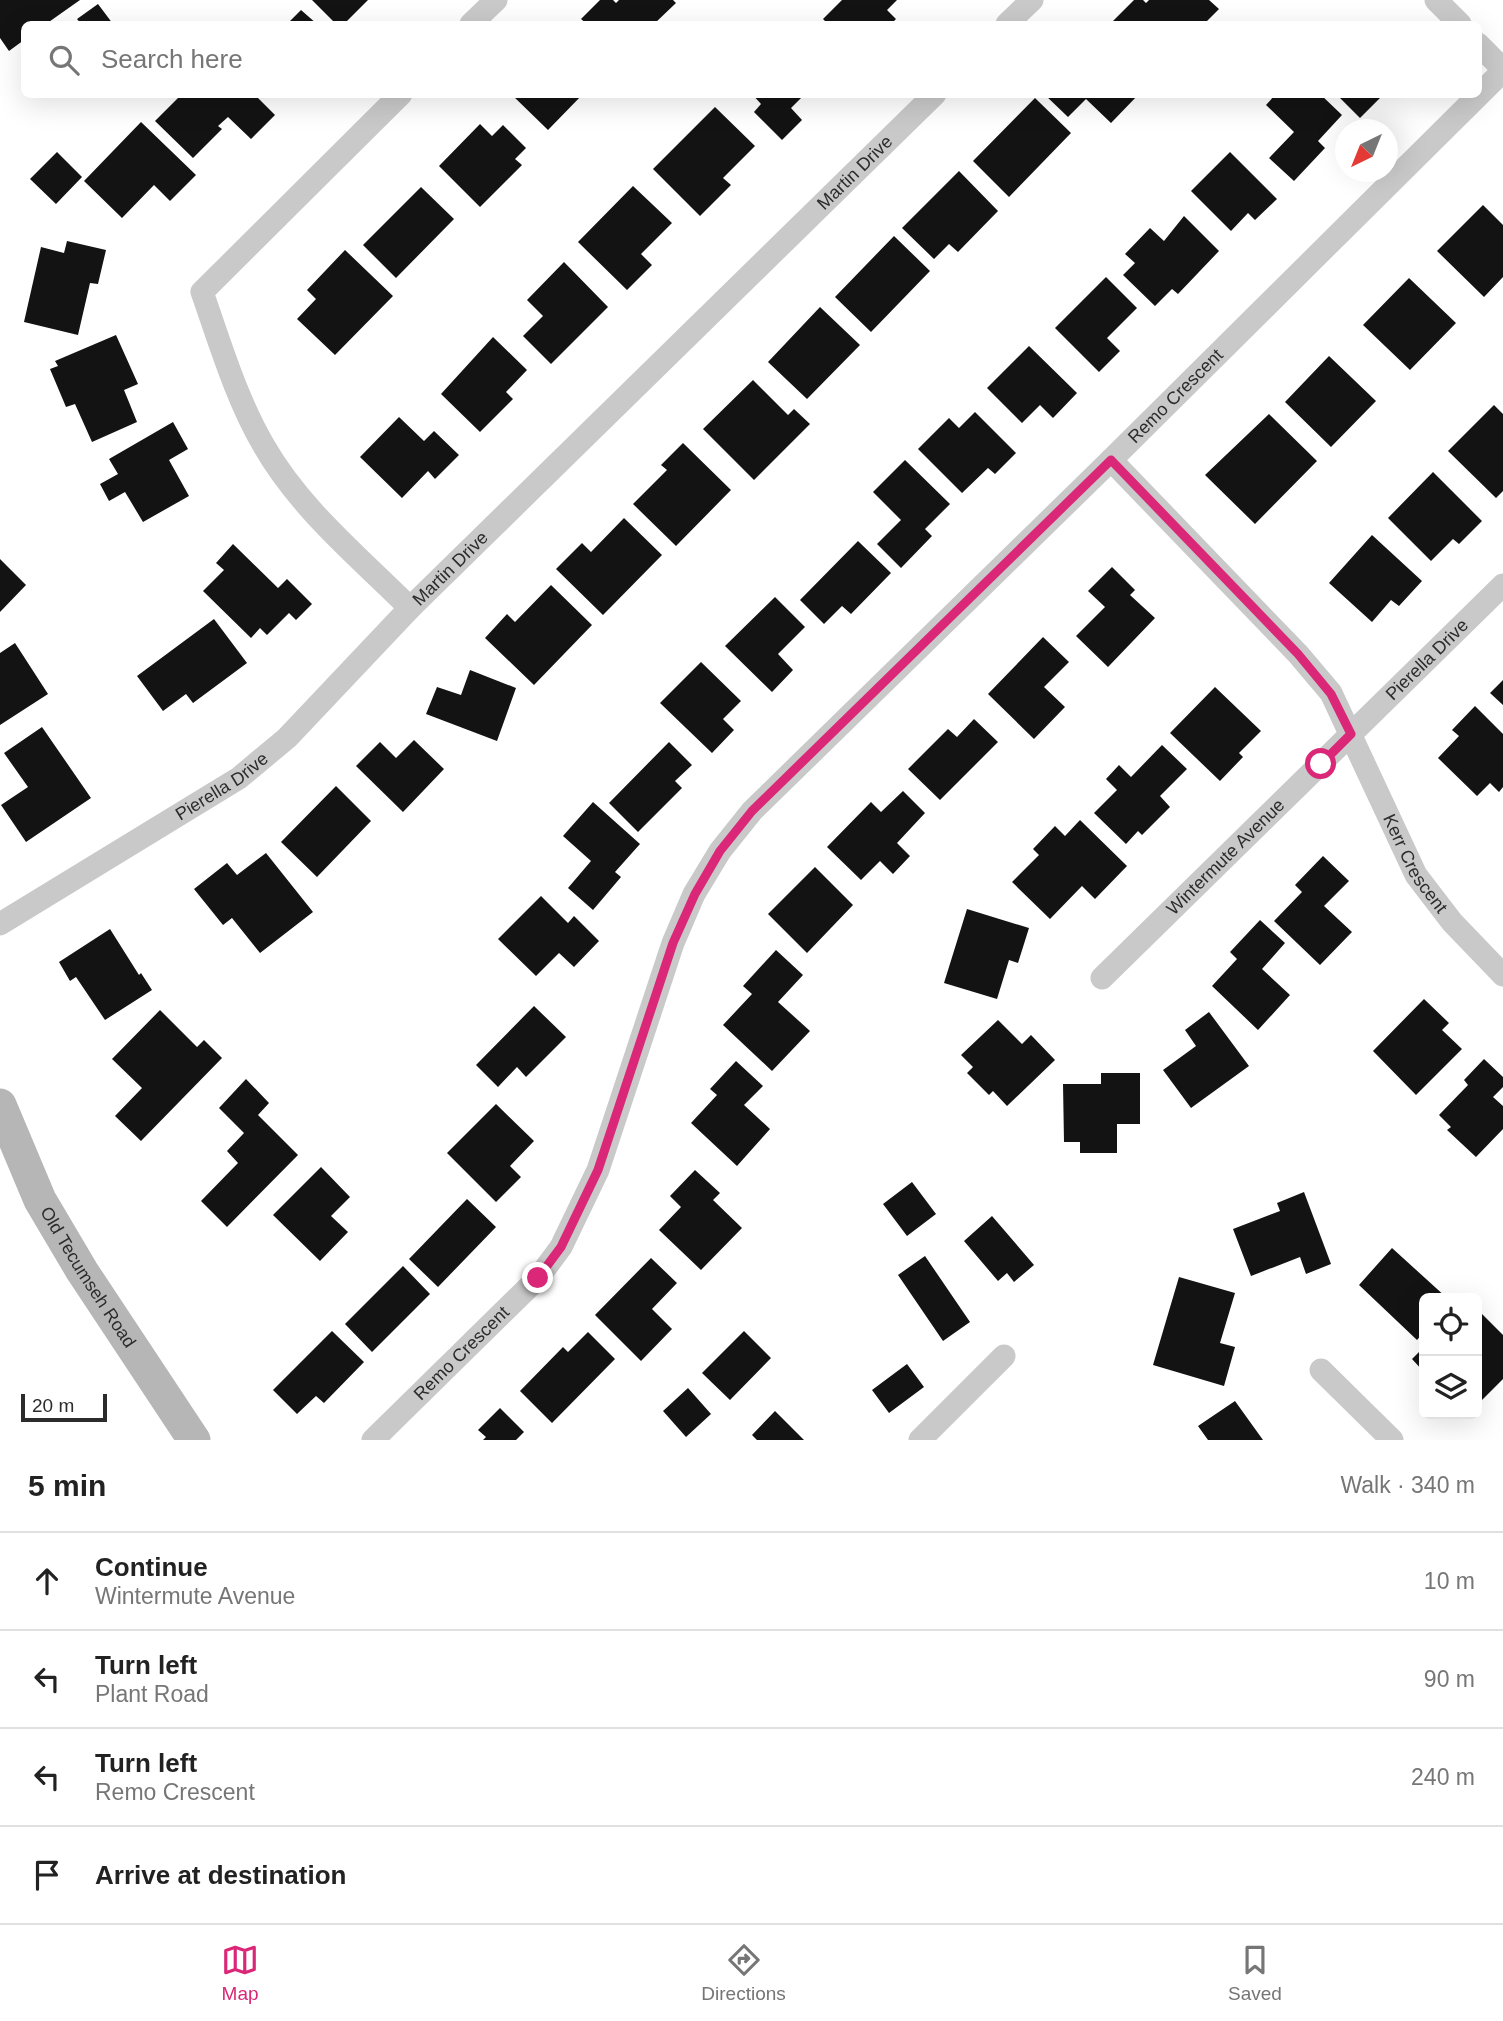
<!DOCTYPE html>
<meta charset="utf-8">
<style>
:root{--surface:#fff;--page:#f2f2f2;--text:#222;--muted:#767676;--line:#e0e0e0;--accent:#db2777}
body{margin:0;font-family:Helvetica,sans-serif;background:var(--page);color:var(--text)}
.controls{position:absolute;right:21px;bottom:21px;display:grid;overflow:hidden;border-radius:10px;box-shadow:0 7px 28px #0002}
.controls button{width:63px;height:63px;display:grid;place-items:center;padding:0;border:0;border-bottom:2px solid var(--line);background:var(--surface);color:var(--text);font:35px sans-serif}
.compass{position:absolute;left:1335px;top:119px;width:63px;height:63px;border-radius:50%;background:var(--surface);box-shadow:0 7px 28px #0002;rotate:223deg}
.scale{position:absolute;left:21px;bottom:18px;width:86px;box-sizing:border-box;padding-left:7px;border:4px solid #2c2c2c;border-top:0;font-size:19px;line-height:24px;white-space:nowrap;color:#2c2c2c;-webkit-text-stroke:5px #fff;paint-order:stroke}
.stop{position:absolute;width:21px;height:21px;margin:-16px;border:5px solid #db2777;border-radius:50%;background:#fff}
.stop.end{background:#db2777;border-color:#fff;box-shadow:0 2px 7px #0008}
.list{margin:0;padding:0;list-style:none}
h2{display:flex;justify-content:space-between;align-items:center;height:91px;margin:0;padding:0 28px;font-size:30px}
h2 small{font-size:23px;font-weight:400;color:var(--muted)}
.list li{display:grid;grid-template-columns:46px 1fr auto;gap:21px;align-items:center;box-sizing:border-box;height:98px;padding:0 28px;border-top:2px solid var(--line)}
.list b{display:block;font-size:26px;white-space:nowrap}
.list p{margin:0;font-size:23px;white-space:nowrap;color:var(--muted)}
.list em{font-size:23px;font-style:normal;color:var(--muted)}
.icon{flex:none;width:38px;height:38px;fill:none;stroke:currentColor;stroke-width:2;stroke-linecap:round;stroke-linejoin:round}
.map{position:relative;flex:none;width:1503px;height:1440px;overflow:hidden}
.search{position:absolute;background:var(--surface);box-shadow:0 7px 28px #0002;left:21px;right:21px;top:21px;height:77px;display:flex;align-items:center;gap:18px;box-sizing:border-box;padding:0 24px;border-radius:10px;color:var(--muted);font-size:26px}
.sheet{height:483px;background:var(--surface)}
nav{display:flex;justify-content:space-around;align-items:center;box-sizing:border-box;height:98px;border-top:2px solid var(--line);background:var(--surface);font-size:19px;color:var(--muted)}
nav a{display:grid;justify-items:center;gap:4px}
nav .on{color:var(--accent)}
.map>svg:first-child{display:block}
.building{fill:#131313}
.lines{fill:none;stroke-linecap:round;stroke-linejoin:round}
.minor{stroke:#c9c9c9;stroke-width:23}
.secondary{stroke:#b6b6b6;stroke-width:33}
.route{stroke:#db2777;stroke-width:9}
.labels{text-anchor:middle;stroke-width:7;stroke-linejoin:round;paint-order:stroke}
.street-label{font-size:18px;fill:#2c2c2c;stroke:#fff}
</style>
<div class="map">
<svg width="1503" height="1440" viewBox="0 0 1503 1440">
<rect width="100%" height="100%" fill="#fff"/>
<!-- building -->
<path class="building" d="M0,0H80L46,24H24V40L9,51L0,38Z
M312,0H368L344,24H336Z
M600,0H613L616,3L619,0H673L676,3L654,24H587L581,19Z
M842,0H897L887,10L896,19L891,24H828L823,19Z
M1134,0H1143L1146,3L1149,0H1209L1219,9L1204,24H1117L1113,21Z
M98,4L113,24H81L77,19Z
M301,10L317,24H287Z
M182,94H254L275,115L251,139L228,117L218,126L222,129L193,158L155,121Z
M511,94H583L548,130Z
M752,94H805L791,108L802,120L782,140L754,112L761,104Z
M1044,94H1139L1111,123L1086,99L1068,117Z
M1276,94H1320L1342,115L1318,141L1325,148L1294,181L1269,158L1294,132L1266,105Z
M1336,94H1378L1381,97L1360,118Z
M1035,98L1071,133L1009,197L973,161Z
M715,107L755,146L723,178L731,185L700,216L653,169Z
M141,122L196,175L170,201L154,185L122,218L84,181Z
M480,124L492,136L503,125L526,148L515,159L522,165L480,207L439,166Z
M57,152L82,177L56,204L30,179Z
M1230,152L1277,199L1255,220L1248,213L1231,231L1191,191Z
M959,171L998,211L958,252L949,244L934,259L902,228Z
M633,186L672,223L641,254L652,265L627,290L578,242Z
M421,187L454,219L396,278L363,245Z
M1483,205L1503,225V277L1484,297L1437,251Z
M1184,216L1219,251L1178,294L1172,289L1155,306L1123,275L1135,263L1125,254L1150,228L1164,241Z
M894,236L930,271L871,332L835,297Z
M67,241L106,250L98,284L90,283L78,335L24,322L41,247L64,253Z
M345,250L393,296L335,355L297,319L316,299L307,290Z
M564,262L608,307L551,364L523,336L543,316L527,300Z
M1106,277L1137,308L1107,338L1120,351L1099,372L1055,328Z
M1409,278L1456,323L1410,370L1363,325Z
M820,307L860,345L807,399L768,362Z
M116,335L138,384L124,390L137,422L92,442L75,404L66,407L50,369L58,366L55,361Z
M493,337L527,370L506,392L513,399L480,432L441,394Z
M1029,346L1077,393L1053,418L1040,405L1022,423L987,388Z
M1329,356L1376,401L1331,447L1285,402Z
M753,380L788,415L794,409L810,424L754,480L703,429Z
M1494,405L1503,414V491L1496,498L1448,451Z
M975,412L1016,453L995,474L988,468L962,493L918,449L949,418L959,428Z
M1269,414L1317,461L1255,524L1205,475Z
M399,417L424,441L434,431L459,455L435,479L428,471L402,498L360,457Z
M173,422L188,449L169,460L189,496L143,522L125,492L109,501L100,484L118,474L109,459Z
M683,443L731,490L676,546L633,504L667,470L661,465Z
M905,460L950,504L925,529L932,536L901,568L877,544L901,520L873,492Z
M1433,472L1482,521L1459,544L1453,539L1431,561L1388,518Z
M624,518L662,555L603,615L556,569L582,543L591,552Z
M1372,535L1422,581L1399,606L1391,600L1372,622L1329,583Z
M858,541L891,573L851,614L842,606L824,624L800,600Z
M233,544L278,588L287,579L312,604L296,620L289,613L267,635L260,628L251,638L203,591L224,570L216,563Z
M0,559L26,585L0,612Z
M1112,567L1135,590L1130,595L1155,618L1108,667L1076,636L1105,607L1088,591Z
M551,585L592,625L534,685L485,638L507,614L515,622Z
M775,597L805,627L778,654L793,670L772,692L725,646Z
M214,619L247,663L193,703L186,694L163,711L137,676Z
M1043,637L1069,662L1044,687L1065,707L1034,739L988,694Z
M15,643L48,694L0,725V653Z
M701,662L741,701L723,719L734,730L712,753L660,703Z
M470,670L516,688L497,741L426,714L437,687L461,695Z
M1503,680V705L1490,693Z
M1215,687L1261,731L1239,753L1243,757L1220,781L1170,733Z
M1475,706L1503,734V787L1499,792L1490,783L1477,796L1438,758L1459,736L1452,730Z
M974,719L998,742L940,800L908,769L948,729L957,737Z
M42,727L91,798L26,842L1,805L28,787L4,753Z
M414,740L444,769L403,812L356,766L380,742L396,758Z
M669,742L692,765L675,781L682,788L638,832L609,803Z
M1162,745L1187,769L1160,796L1170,807L1142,835L1138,831L1126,844L1094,813L1117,790L1106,779L1119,765L1131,777Z
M336,786L371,821L317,877L281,842Z
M903,791L925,813L897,843L910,856L893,874L880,861L861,880L827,847L871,802L881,812Z
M593,802L640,844L615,872L621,877L593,910L568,888L591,861L563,836Z
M1080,820L1127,866L1095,899L1082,886L1050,919L1012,882L1039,855L1033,849L1055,826L1065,836Z
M266,853L313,912L260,953L232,918L223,925L194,889L227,863L237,875Z
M1323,856L1349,881L1324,906L1352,932L1320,965L1274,921L1302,892L1295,885Z
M815,867L853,905L807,953L768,914Z
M541,896L568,923L574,916L599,941L574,967L559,953L536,976L498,939Z
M967,909L1029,928L1018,963L1009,960L997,999L944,983Z
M1260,920L1285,943L1262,969L1290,995L1258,1030L1212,986L1237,959L1230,952Z
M110,929L139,975L141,973L152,990L105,1020L76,977L70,981L59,962Z
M776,950L803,975L778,1002L810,1031L772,1071L723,1025L752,994L743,986Z
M1424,999L1449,1023L1442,1030L1462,1049L1416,1095L1373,1051Z
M534,1006L566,1037L526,1077L517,1067L498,1087L476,1065Z
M160,1010L197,1047L204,1040L222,1058L141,1141L115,1116L142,1088L112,1059Z
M1209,1012L1249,1066L1191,1108L1163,1070L1196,1046L1185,1030Z
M998,1020L1022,1044L1031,1035L1055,1060L1007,1106L993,1091L989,1095L967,1073L973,1067L961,1055Z
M1484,1059L1503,1077V1087L1493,1097L1503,1106V1129L1476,1157L1447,1130L1451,1127L1439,1115L1468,1085L1464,1080Z
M736,1061L763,1086L744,1105L770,1129L737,1166L691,1123L717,1095L710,1089Z
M1101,1073H1140V1124H1117V1153H1080V1142H1064L1063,1084H1101Z
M246,1079L269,1103L258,1115L298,1155L227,1227L201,1201L238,1163L227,1151L244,1133L219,1108Z
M496,1104L534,1141L510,1166L521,1177L496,1202L447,1153Z
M321,1167L350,1197L331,1216L348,1232L320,1261L273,1215Z
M695,1170L720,1193L713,1200L742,1228L701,1270L659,1230L681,1207L670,1196Z
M912,1182L936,1214L907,1236L883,1204Z
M1304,1192L1331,1264L1306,1274L1300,1257L1251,1276L1233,1229L1280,1211L1277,1203Z
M467,1199L496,1227L438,1287L409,1259Z
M992,1216L1034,1265L1014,1282L1007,1273L998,1281L964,1241Z
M1392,1248L1447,1298H1424V1332L1417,1340L1359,1285Z
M925,1256L970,1322L943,1341L898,1275Z
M651,1258L677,1283L652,1309L672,1329L641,1361L595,1315Z
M403,1266L430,1294L372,1352L345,1324Z
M1179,1277L1235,1293L1220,1343L1235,1347L1224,1386L1153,1365Z
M1477,1309L1503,1335V1379L1477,1405Z
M332,1331L364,1362L324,1403L316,1396L297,1414L273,1390Z
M744,1331L771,1358L730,1400L702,1373Z
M588,1332L615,1359L552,1423L520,1391L563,1347L568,1352Z
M1424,1347V1372L1412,1359Z
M907,1364L924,1387L889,1413L872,1390Z
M688,1388L711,1414L686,1437L663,1411Z
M1235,1401L1263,1440H1208L1198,1426Z
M500,1408L524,1432L516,1440H483L486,1437L478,1430Z
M775,1411L804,1440H757L752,1435Z"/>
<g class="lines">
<!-- minor -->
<g class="minor">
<path d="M1436,0L1460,24"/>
<path d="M471,24L496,0"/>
<path d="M1007,24L1032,0"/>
<path d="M1478,44L1503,69"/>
<path d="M401,94L202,292C220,343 236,398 264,446C300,509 359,557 410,608"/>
<path id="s1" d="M1111,460L1298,654L1331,693L1416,875L1452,922L1503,975"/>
<path id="s2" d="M0,924L239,778L287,738L410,608L935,94"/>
<path id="s3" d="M1102,978L1503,585"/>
<path d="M1321,1370L1392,1440"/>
<path id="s4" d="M373,1440L538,1278L561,1247L598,1170L673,943L694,894L720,851L752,811L1111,460L1503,71"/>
<path d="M920,1440L1004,1356"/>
</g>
<!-- secondary -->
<path class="secondary" id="s5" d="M0,1105L40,1200L82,1271L194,1440"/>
</g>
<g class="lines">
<!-- route -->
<path class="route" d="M538,1278L561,1247L598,1170L673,943L695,894L720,851L752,811L1111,460L1298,654L1331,694L1351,734L1321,764"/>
</g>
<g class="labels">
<!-- street labels -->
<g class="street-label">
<text dy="6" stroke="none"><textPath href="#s2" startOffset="1144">Martin Drive</textPath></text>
<text dy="6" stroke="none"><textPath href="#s4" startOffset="1342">Remo Crescent</textPath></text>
<text dy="6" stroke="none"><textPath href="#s2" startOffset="578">Martin Drive</textPath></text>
<text dy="6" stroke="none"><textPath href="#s3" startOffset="455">Pierella Drive</textPath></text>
<text dy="6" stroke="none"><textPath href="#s2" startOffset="261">Pierella Drive</textPath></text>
<text dy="6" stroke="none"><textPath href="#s3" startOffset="173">Wintermute Avenue</textPath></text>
<text dy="6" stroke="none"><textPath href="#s1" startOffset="511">Kerr Crescent</textPath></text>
<text dy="6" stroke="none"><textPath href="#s5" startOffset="194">Old Tecumseh Road</textPath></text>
<text dy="6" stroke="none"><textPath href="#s4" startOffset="124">Remo Crescent</textPath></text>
</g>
</g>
</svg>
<div class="controls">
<button><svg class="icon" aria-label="locate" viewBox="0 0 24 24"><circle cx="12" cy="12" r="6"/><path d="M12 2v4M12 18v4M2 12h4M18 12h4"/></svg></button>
<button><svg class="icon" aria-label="layers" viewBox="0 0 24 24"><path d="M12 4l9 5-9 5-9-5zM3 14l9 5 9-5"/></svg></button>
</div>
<svg class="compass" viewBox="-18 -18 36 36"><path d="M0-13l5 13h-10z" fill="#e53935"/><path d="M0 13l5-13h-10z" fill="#767676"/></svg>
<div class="scale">20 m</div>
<div class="stop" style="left:1321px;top:764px"></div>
<div class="stop end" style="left:538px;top:1278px"></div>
<div class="search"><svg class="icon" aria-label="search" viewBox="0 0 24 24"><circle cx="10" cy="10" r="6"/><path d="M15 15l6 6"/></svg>Search here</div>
</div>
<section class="sheet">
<h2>5 min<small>Walk · 340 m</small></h2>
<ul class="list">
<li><svg class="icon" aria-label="ahead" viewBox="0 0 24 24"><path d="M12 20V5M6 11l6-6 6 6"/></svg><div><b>Continue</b><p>Wintermute Avenue</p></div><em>10 m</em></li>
<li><svg class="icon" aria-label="left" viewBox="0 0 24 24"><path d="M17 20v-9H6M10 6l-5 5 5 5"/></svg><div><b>Turn left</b><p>Plant Road</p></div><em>90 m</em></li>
<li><svg class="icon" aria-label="left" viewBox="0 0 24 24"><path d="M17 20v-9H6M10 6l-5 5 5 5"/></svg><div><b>Turn left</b><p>Remo Crescent</p></div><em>240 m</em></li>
<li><svg class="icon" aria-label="arrive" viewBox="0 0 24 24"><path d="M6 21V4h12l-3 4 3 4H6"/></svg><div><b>Arrive at destination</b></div></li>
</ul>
</section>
<nav>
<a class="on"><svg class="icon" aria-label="map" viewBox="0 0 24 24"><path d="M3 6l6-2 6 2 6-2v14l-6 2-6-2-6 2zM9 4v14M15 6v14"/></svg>Map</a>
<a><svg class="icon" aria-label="directions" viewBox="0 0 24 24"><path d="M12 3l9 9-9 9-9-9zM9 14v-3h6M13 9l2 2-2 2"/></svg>Directions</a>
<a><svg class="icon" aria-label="saved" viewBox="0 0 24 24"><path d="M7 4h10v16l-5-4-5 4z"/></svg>Saved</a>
</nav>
